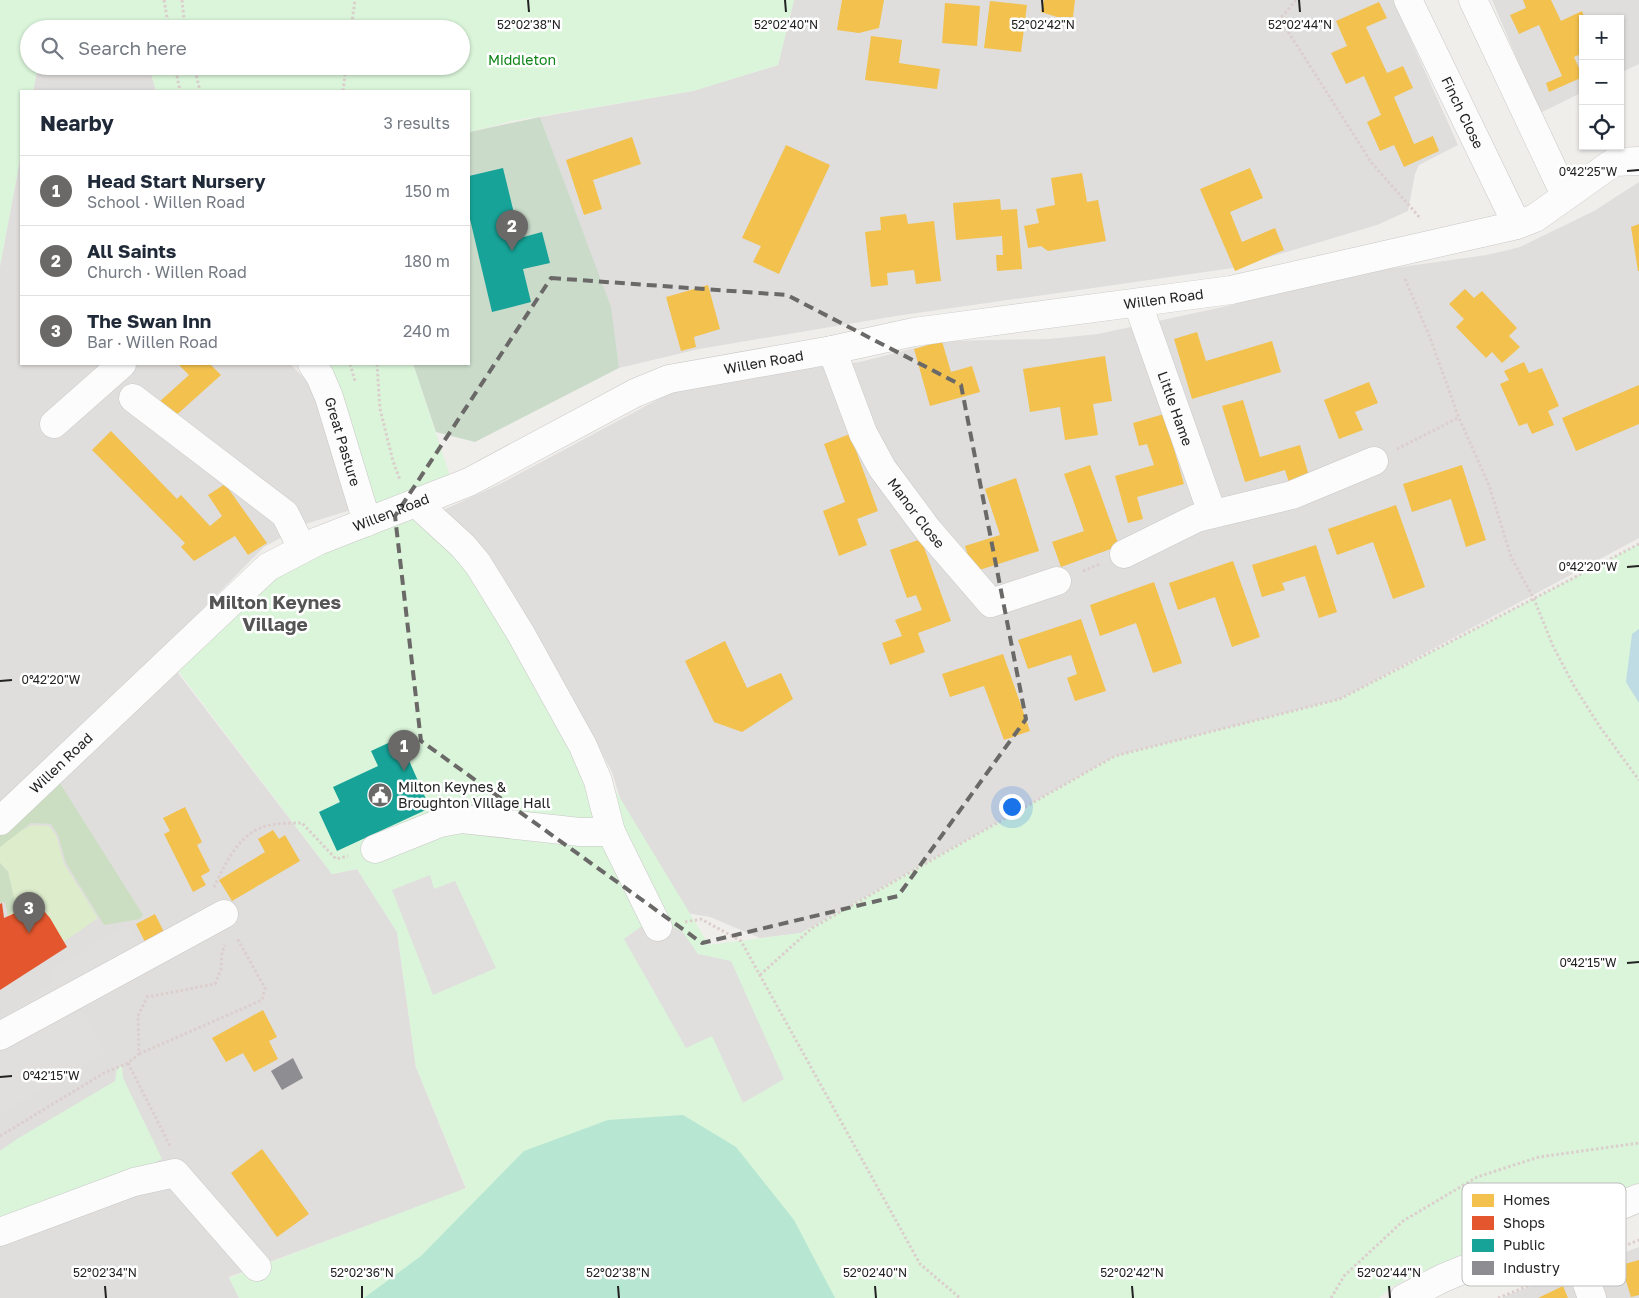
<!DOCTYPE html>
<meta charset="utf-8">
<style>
:root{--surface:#fff;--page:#f2f2f3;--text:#1f2937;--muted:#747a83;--line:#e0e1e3;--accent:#6a6968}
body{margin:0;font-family:"Golos Text",sans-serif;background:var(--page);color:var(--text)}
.controls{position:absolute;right:15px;top:15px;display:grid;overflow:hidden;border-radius:0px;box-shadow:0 1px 4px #0004}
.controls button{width:45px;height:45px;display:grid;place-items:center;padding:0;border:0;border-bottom:1px solid var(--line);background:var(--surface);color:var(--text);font:25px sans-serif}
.you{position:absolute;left:1011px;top:806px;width:18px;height:18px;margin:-12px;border:4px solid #fff;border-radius:50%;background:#1a73e8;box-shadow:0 0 0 8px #1a73e833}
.badge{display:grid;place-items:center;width:32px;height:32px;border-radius:50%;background:var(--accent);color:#fff;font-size:16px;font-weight:700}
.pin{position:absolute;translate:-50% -41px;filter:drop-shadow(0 1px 2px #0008)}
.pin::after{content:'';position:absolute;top:26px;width:18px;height:15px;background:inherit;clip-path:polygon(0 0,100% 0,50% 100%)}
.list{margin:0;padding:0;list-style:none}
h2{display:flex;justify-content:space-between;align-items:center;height:65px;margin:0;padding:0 20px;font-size:21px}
h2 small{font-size:16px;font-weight:400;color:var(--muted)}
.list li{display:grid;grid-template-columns:32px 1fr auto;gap:15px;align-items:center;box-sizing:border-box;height:70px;padding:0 20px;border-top:1px solid var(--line)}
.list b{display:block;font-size:19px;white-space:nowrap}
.list p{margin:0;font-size:16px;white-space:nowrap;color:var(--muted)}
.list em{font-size:16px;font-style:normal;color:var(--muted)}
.icon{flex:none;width:28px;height:28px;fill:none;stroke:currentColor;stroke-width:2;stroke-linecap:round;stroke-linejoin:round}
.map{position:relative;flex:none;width:1639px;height:1298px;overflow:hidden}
.search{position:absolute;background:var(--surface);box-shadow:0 1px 4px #0004;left:20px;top:20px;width:450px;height:55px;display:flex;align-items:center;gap:12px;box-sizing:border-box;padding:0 18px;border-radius:28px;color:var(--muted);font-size:19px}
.panel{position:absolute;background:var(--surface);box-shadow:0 1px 4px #0004;left:20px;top:90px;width:450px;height:275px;border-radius:0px}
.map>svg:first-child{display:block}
.residential{fill:#dfdedc}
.grass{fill:#ddeccb}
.forest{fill:#cbdec1}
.cemetery{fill:#cadbca}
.park{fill:#daf5da}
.pitch{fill:#b7e6d2}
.parking{fill:#e0dfde}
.water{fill:#bfdbe3}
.homes{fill:#f2c14e}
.shops{fill:#e4572e}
.public{fill:#17a398}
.industry{fill:#8d8d92}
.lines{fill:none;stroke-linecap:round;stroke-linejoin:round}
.minor-casing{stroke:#c9c8c7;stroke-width:29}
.path{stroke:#dccecd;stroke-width:3;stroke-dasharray:2.5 2.5;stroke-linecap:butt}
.minor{stroke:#fdfcfc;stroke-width:28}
.marked{fill:none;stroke:#6a6968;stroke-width:4;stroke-dasharray:10 6;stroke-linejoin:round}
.ticks{fill:none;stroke:#222;stroke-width:2}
.labels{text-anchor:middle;stroke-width:5;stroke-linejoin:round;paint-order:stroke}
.park-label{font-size:14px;fill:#0c8416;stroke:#fff}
.street-label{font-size:14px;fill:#222;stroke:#fff}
.poi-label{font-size:14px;fill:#222;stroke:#fff;text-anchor:start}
.district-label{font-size:19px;font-weight:bold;fill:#555;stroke:#fff}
.key{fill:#fff;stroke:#bdbdbd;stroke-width:1}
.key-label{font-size:14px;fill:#222}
.ticks-label{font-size:12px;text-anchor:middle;fill:#222;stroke:#fff;stroke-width:5;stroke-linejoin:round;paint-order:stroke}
</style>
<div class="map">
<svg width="1639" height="1298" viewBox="0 0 1639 1298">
<rect width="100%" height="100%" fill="#f0eeeb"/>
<!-- residential -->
<path class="residential" d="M794,0H1393L1458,145L1419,165L1415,174L1408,211L1377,225L1233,268L896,316L699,349L619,368L610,307L540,117L693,91L778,65Z
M1492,0H1639V64L1620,73V19H1583V92L1540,113Z
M38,66H149L156,91H33Z
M21,154V364H290L310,384L351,510L305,524L264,547L161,651L332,874L357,869L397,932L416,1067L466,1189L229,1277L239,1298H0V266Z
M1639,182V538L1340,699L1115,756L801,933L760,938L710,917L681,912L636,850L612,772L540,639L478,547L441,511L500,484L672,392L753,375L860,362L942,341L1049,339L1098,334L1227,306L1358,273L1487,255L1520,247L1594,211Z
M1639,1247V1298H1502L1510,1294Z"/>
<!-- grass -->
<path class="grass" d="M32,825L49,826L56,835L64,864L98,918L62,943L50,918L37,903L4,918L8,916L9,872L0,863V847L15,834Z"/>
<!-- forest -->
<path class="forest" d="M56,777L143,915L140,919L104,925L66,863L58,835L51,824L31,823L0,847V828Z
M0,863L8,872L16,906L8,916L5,902L0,903Z"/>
<!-- cemetery -->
<path class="cemetery" d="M540,117L611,307L619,368L475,442L436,432L413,364H469V132Z"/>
<!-- park -->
<path class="park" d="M0,0H794L778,65L693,91L512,121L469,132V91H156L149,66H461V29H29V66H38L33,91H21V154L0,266Z
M322,364H413L450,476L371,508Z
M416,503L482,570L709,945L801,933L1115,756L1340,699L1639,544V1183L1435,1266L1393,1286L1379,1298H239L229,1278L466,1188L416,1067L397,932L357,869L332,874L169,659L283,558Z
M122,1066L123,1078L162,1159L100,1188L0,1225V1151L17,1139L115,1081L117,1068Z"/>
<!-- pitch -->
<path class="pitch" d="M683,1115L736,1147L794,1220L835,1298H364L421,1256L524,1151L608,1120Z"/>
<!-- parking -->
<path class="parking" d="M430,875L434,889L455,881L496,968L433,995L392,890Z
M653,918L682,931L698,954L731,961L784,1079L743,1103L712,1036L686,1048L624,939Z
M125,925L146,956L59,1011L63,1020L82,1011L106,1052L0,1114V1019L49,987L54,969Z"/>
<!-- water -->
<path class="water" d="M1639,629V703L1626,682L1632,634Z"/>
<!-- homes -->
<path class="homes" d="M842,0H884L879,28L859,33L837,30Z
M1044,0H1075L1073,17H1057L1041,12Z
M1523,0H1551L1561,21L1582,11L1585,19H1583V53L1574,57L1583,77L1549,92L1546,83L1562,76L1539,25L1519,34L1510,15L1526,8Z
M990,1L1027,5L1021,52L984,48Z
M1379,2L1387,18L1366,27L1387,73L1403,66L1413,88L1394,97L1414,144L1433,136L1439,151L1404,167L1394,145L1380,151L1367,122L1381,115L1364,76L1346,84L1331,53L1347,46L1336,21Z
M945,3L980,6L977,46L942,43Z
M871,36L902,40L899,63L940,69L937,89L865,80Z
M632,137L641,164L593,180L602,209L584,215L566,160Z
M786,145L830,165L779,274L753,262L761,246L742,238Z
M1250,168L1263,198L1230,212L1242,242L1275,228L1284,250L1235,271L1200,189Z
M1082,173L1087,202L1098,200L1106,241L1048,251L1041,246L1028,248L1024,226L1039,223L1036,209L1055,205L1051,178Z
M1000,199L1001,210L1017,209L1022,269L997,271L996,255H1003L1002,236L956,240L953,203Z
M906,214L908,224L934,221L941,281L916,284L914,270L887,273L888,285L871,287L865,232L881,230L880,217Z
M1639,224V271H1638L1631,227Z
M708,285L720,329L694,337L696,347L681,351L666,297Z
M1465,289L1474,298L1482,291L1517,328L1509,336L1520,347L1502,363L1492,352L1486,358L1456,327L1464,319L1449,304Z
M1197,332L1206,361L1272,341L1281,372L1192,399L1174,339Z
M942,341L951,372L972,366L980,392L930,406L914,349Z
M1105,356L1112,401L1093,404L1098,435L1065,440L1060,407L1030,412L1023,369Z
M1524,362L1529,373L1542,368L1559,406L1548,411L1554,425L1532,434L1527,423L1519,426L1500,384L1509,380L1504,371Z
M178,364H210L221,375L172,419L158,403L189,375Z
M1369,382L1378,403L1355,412L1363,430L1339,439L1324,400Z
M1639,385V424L1576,451L1562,418Z
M1243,400L1260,457L1300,445L1311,483L1291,489L1285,470L1245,482L1222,406Z
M1164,414L1184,484L1137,497L1143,519L1128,523L1115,476L1154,465L1147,444L1139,446L1133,423Z
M111,431L177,499L181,495L210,526L222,516L208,495L225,484L267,543L248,555L235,536L194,561L181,547L185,543L92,450Z
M850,434L878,511L857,519L867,545L839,556L823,511L845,502L824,444Z
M1090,465L1119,546L1061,567L1052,542L1084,531L1064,474Z
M1462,465L1486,540L1466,547L1451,499L1412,512L1403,484Z
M1016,478L1039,551L973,572L965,546L1000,535L985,489Z
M1396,505L1425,587L1393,599L1373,542L1337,555L1328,529Z
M921,539L951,621L918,633L925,652L890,665L882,643L902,636L895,620L922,610L916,595L907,598L890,550Z
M1316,545L1337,612L1319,618L1305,576L1282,583L1285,590L1262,597L1252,565Z
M1233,561L1260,637L1232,647L1215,597L1178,610L1169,583Z
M1154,582L1182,663L1153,673L1136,623L1100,636L1090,605Z
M1081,619L1106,691L1075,701L1067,678L1077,674L1071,655L1028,669L1018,640Z
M725,641L747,688L781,673L793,699L742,732L714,722L685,661Z
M1003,654L1030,731L1004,740L984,686L950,697L942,674Z
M185,807L202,842L197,845L210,871L201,876L206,885L193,892L164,834L170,831L163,818Z
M273,830L279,839L285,835L300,861L232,901L219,880L265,852L258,839Z
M155,914L166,936L147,946L136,924Z
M263,1010L277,1037L269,1041L278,1059L254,1072L243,1053L226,1062L212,1038Z
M262,1149L309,1214L277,1237L231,1173Z
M1639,1260V1295L1631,1297L1621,1265Z
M1563,1286L1568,1298H1538Z"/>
<!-- shops -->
<path class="shops" d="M2,903L4,918L37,903L50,918L67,947L0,990V904Z"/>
<!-- public -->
<path class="public" d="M503,168L520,238L542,232L550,263L523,269L531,302L492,312L469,215V176Z
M399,738L430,808L337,851L319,812L340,802L333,787L378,766L371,751Z"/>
<!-- industry -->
<path class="industry" d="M293,1058L303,1078L282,1090L271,1071Z"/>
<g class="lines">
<defs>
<g id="minor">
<path id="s1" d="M1408,0L1517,225"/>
<path d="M1473,0L1565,195"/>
<path id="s2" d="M1138,304L1212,513"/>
<path id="s3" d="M832,350L863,433L882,468L928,530L991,603L1057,581"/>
<path id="s4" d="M312,364L320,376L329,397L367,522"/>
<path d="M133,398L285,514L302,548"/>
<path d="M54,424L122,364"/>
<path d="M416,503L463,546L478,564L521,634L583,746L598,781L611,832L658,927"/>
<path d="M1124,554L1197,518L1292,495L1374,461"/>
<path id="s5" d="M0,821L268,567L318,541L469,482L635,393L669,379L832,350L914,332L1231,290L1517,225L1535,218L1614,162L1639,161"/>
<path d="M375,849L440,823L462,819L580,832H611"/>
<path d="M0,1036L224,914"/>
<path d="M1567,1227L1592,1298"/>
<path d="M0,1232L134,1182L175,1173L257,1267"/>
<path d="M1404,1298L1443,1278L1639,1198"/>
</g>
</defs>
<!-- minor casing -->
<use href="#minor" class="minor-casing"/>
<!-- path -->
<path class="path" d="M164,0L169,29
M182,0L185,29
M1296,0L1280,19L1371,162L1421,219
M351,29L355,0
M175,66L180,91
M194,66L200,91
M343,91L346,66
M1405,279L1429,335L1459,418L1489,485L1511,557L1534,599L1553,646L1574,686L1600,727L1639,780
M350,364L355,381
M377,364L380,409L393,461L400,480
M1397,449L1458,418
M1083,571L1100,564
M214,887C226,862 240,831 270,825C280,823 292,823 302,823L336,859L348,856
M685,922L701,919L741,941L920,1264L960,1298
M760,975L812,928L1115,756L1340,699L1639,544
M139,1054L262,1000L265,988L237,938
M128,1063L170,1146
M0,1136L104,1073L128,1063L139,1054L138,1016L147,997L215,984L221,969L222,952L225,945
M1605,1254L1639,1240
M1331,1298L1344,1276L1403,1221L1477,1177L1539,1157L1639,1143
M1498,1298L1555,1275"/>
<!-- minor -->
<use href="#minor" class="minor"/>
</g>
<!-- marked area -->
<path class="marked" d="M551,278L787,295L961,385L1026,719L898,896L702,943L421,741L395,516Z"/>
<!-- ticks -->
<path class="ticks" d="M528,0L529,12M785,0L786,12M1042,0L1043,12M1299,0L1300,12M1627,171L1639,170M1627,567L1639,566M0,681L12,680M1627,963L1639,962M0,1077L12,1076M105,1286L106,1298M362,1286V1298M618,1286L619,1298M875,1286L876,1298M1132,1286L1133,1298M1389,1286L1390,1298"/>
<!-- icons -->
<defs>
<symbol id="civic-disc" viewBox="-11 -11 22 22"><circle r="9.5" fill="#6a6968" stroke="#fff"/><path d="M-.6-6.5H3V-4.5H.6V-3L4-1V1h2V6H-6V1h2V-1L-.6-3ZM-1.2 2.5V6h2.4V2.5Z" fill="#fff"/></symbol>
</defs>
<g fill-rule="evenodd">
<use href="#civic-disc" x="366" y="781" width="28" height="28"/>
</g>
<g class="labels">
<!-- park labels -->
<g class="park-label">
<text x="522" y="65">Middleton</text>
</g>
<!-- street labels -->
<g class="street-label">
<text dy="5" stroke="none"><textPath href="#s1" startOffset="125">Finch Close</textPath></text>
<text dy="5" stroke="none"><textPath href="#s5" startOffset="1314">Willen Road</textPath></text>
<text dy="5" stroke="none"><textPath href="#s5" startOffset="909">Willen Road</textPath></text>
<text dy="5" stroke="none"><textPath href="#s2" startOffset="111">Little Hame</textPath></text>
<text dy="5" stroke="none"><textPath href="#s4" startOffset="84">Great Pasture</textPath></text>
<text dy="5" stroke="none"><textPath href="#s5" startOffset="504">Willen Road</textPath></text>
<text dy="5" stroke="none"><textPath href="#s3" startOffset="185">Manor Close</textPath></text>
<text dy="5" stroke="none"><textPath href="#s5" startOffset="84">Willen Road</textPath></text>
</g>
<!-- poi labels -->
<g class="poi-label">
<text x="398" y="792">Milton Keynes &amp;<tspan x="398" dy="16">Broughton Village Hall</tspan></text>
</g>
<!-- district labels -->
<g class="district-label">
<text x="275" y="609">Milton Keynes<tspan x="275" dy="22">Village</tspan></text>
</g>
</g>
<!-- legend -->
<rect x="1462" y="1183" width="164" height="103" rx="8" class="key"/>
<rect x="1472" y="1194" width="22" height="13" fill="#f2c14e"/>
<rect x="1472" y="1216" width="22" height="14" fill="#e4572e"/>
<rect x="1472" y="1239" width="22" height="13" fill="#17a398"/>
<rect x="1472" y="1261" width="22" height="14" fill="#8d8d92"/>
<g class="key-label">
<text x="1503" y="1205">Homes</text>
<text x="1503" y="1228">Shops</text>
<text x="1503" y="1250">Public</text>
<text x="1503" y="1273">Industry</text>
</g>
<g class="ticks-label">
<text x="1300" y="29">52°02'44"N</text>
<text x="529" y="29">52°02'38"N</text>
<text x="786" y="29">52°02'40"N</text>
<text x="1043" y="29">52°02'42"N</text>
<text x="1588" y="176">0°42'25"W</text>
<text x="1588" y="571">0°42'20"W</text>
<text x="51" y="684">0°42'20"W</text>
<text x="1588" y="967">0°42'15"W</text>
<text x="51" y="1080">0°42'15"W</text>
<text x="105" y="1277">52°02'34"N</text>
<text x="362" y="1277">52°02'36"N</text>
<text x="618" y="1277">52°02'38"N</text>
<text x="875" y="1277">52°02'40"N</text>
<text x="1132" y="1277">52°02'42"N</text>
<text x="1389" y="1277">52°02'44"N</text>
</g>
</svg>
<div class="controls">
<button>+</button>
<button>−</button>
<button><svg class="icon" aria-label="locate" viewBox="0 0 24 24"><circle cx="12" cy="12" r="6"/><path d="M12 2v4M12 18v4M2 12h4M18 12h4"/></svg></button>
</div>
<div class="you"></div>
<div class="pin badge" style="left:404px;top:771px">1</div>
<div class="pin badge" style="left:512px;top:251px">2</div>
<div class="pin badge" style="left:29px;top:933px">3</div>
<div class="search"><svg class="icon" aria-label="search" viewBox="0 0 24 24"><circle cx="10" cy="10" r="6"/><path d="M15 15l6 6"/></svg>Search here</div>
<section class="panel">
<h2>Nearby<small>3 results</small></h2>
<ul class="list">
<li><span class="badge">1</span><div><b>Head Start Nursery</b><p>School · Willen Road</p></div><em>150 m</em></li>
<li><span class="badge">2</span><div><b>All Saints</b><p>Church · Willen Road</p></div><em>180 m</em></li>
<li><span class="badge">3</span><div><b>The Swan Inn</b><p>Bar · Willen Road</p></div><em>240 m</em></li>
</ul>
</section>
</div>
